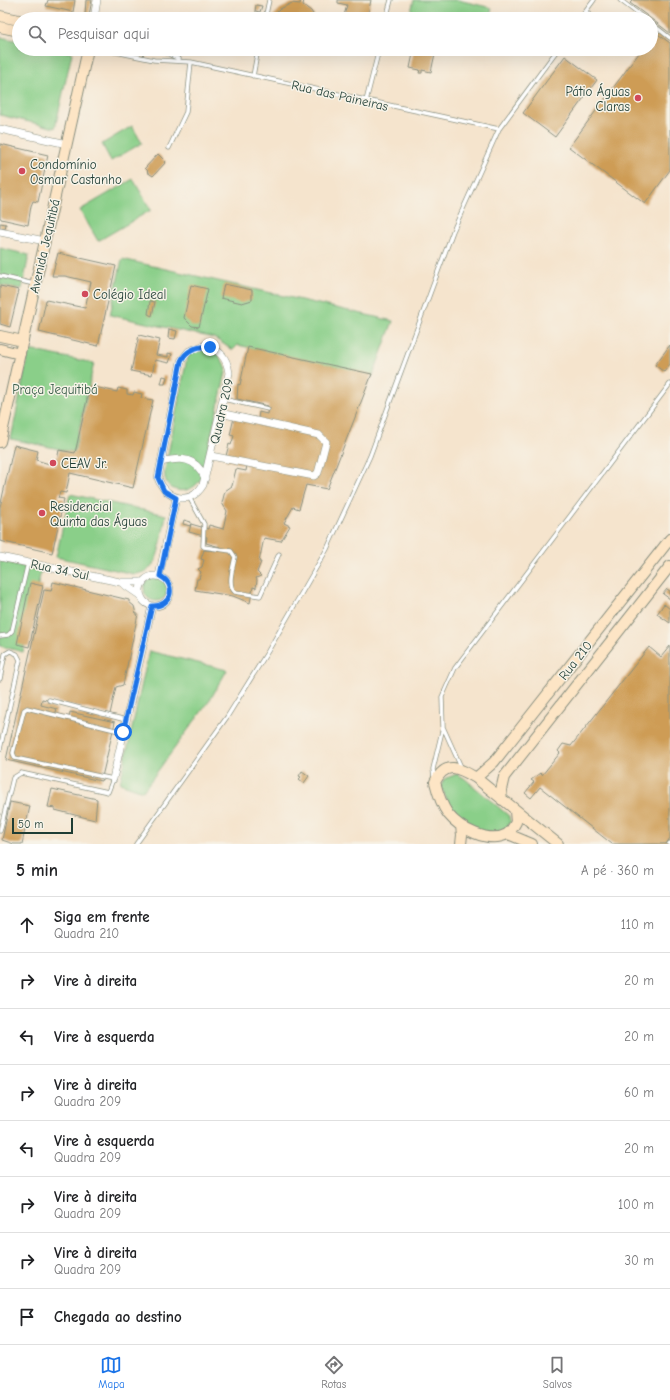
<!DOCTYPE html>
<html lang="pt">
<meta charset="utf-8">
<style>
:root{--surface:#fff;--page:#f2f2f2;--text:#202124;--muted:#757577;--line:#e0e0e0;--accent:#1a73e8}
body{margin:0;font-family:"Comic Neue",sans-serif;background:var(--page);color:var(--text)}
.scale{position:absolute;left:12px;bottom:10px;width:61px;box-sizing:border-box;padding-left:4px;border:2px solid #1f3d34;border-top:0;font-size:11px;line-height:14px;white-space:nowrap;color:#1f3d34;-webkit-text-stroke:3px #f7f3e8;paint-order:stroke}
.stop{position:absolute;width:12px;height:12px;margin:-9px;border:3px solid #1a73e8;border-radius:50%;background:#fff}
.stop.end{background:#1a73e8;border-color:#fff;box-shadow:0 1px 4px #0008}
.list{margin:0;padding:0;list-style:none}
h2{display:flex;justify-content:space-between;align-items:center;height:52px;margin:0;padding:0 16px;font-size:17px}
h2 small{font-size:13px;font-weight:400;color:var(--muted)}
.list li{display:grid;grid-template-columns:26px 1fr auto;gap:12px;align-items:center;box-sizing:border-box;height:56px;padding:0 16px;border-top:1px solid var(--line)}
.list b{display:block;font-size:15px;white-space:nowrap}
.list p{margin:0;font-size:13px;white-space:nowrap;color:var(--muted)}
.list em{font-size:13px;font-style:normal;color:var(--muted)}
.icon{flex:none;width:22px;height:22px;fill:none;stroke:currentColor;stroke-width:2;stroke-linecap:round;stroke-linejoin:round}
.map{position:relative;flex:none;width:670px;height:844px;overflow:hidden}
.search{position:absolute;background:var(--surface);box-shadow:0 4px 16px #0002;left:12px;right:12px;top:12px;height:44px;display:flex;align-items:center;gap:10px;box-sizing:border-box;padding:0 14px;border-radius:22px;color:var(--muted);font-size:15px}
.sheet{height:500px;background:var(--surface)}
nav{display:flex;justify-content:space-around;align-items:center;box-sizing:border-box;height:56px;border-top:1px solid var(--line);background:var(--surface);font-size:11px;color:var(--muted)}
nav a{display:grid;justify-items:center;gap:2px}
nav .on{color:var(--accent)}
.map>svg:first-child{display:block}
.green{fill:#8acf89;stroke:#54865e}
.building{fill:#ce9c54}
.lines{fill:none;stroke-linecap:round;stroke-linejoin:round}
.lane-casing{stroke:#8a9080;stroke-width:5}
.street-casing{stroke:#8a9080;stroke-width:8}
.secondary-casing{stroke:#8a9080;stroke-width:12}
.lane{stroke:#fff;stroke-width:3.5}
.street{stroke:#fff;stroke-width:7}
.secondary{stroke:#fde5c5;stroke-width:10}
.route{stroke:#1a73e8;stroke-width:5}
.poi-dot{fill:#d1495b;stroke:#f7f3e8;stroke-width:1.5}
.labels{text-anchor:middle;stroke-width:3;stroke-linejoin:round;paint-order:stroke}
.poi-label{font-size:13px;fill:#1f3d34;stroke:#f7f3e8;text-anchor:start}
.street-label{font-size:13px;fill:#1f3d34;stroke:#f7f3e8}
.park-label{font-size:13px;fill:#345a45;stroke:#f7f3e8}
</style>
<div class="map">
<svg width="670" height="844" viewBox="0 0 670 844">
<rect width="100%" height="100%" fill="#f7f3e8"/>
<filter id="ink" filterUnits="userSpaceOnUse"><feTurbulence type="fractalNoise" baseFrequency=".025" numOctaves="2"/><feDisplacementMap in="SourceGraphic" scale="8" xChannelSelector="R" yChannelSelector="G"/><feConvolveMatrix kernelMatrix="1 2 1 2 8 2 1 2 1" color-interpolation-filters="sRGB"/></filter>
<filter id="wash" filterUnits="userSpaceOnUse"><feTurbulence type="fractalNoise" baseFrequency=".012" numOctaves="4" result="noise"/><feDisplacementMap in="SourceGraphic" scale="16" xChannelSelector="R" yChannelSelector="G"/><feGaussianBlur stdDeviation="0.9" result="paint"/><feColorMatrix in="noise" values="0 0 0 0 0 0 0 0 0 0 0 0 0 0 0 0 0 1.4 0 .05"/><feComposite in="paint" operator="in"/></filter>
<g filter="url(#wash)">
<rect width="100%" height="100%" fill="#f5e4cd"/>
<!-- green -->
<path class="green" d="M414,0H458L492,8L490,19H409Z
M0,37L19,41V49H54L72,53L55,128L0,115Z
M132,126L142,143L111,161L102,144Z
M133,179L151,210L98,241L80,210Z
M0,248L29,255L22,289L0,285Z
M122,259L393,321L373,375L238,345L233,350L214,338L110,315Z
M203,349L216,352L227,368L201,479C189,498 161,493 165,469L187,358L191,353Z
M29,350L94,363L74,452L11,439Z
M70,494L166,515C163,528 160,561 149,569C145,573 140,573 134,574L56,557Z
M0,561L41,571L23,652L0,646Z
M144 589a12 12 0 1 1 24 0a12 12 0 1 1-24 0Z
M149,651L227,670L210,700L143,791L120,783Z
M457,774L464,778L509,816L511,821L505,832C500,832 492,835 486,833C462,828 449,808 441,786L444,779Z"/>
<g id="blocks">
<!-- building -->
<path class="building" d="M48,0H75L73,12L46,6Z
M86,0H92L89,15H85Z
M301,0H304L303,5L311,11L316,19H270L280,9L292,3L300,4Z
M338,0H371L367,19H343L347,5L338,3Z
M633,0H670V33L630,3Z
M256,5L262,6L260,12L255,11Z
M655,32L670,43V170L645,204L569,147L642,49H651V37Z
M137,49H144L143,57L136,55Z
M280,49H308L301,53L293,54Z
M414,49H436L431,72L422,70V73H419L420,70L410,68Z
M565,56L597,80L555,137L523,113Z
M0,144L48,155L38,202L33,201L31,206L28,225L1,219L0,217Z
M158,154L166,162L153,176L147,172L148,171L145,168Z
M0,223L6,224L5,229L0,228Z
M58,253L116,266L98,346L39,332L46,300L85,308L91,282L65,276H52Z
M224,284L252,290V300L242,303L221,298Z
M191,285L208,289L199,327L192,326L184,318Z
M0,286L19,290L10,327L0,324Z
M150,301L155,302L152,316L148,314Z
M169,329L177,331L175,339L168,338Z
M139,335L160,340L156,355L168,357V353L172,354L169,363L155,360L152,375L131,371Z
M670,345V364L664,372L655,365Z
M248,347L372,374L327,489L306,485L299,509L293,507L284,523L290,526L281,541L264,538L259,562H261L257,572L261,576L256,578L257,580L256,588L253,587L250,603L233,596L195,590L197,579H199L201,572L198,569L202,567L204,560L201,559L204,550L219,551L220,547L206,543L207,537L189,532L191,524L208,529L209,525L223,529L227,511L222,503L225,491L232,486L236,469L246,471L247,465L225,460L229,444L231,445L234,436L230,435L235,413L258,418L259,412L267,414L268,406L237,399L238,384L240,385Z
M163,376L167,377L165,384H161Z
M90,386L117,392L118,388L127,390V394L133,395L134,392L142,394L141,398L153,400L133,488L70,473L66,493L60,492L58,498L64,499L52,553L0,541V507L14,445L38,451L36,460L56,466L59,450L75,453Z
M184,520L191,522L190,526L183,524Z
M53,582L129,600V602L134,606L136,614H138L123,685L116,687L110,714L42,699L41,705L57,709L55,715L69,718L70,712L115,722L101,781L6,760L44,590L51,591Z
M30,583L43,586L29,647L17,644Z
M667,589L670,591V599L663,594Z
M664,604L670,609V623L657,614Z
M670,646V838L666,844H612L540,787L531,798L525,793L534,782L531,780L540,773L542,775L560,753L558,751L563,744L571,746L649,647L661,657Z
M302,771L309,776L304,783L299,779L301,777L299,776Z
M52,789L97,799L95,820L55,810V808L48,807Z
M10,802L30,806L22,844H14L2,840Z"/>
</g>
</g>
<g filter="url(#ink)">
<use href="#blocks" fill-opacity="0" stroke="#8a9080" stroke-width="1"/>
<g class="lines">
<defs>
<path id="lane" d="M620,0L645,19
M586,12L595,19
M265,19L269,0
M386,19L391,0
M580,19L594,0
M651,23L670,38
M101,49L154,60L191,62L499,129
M158,49L179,59
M253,76L258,49
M366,101L379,49
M169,148L186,112L191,62
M0,276L34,284
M223,399L268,409
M189,497L204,524L203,546L204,547L231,551L235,557C233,567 227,586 235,592L260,596L279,554
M0,636L8,635L12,631L28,563
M0,679L5,654L10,651L17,654L20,660L0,749
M49,700L126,720
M443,727L442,697L455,668L670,384
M434,779L433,769L443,727L461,767
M0,831L13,778L21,773L108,792L113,779L15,758L13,753L24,710L27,708L123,732
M136,844L227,717L268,651L327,549L370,456L453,231L499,129L558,49
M669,844L670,843"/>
<path id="street" d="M94,19L97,0
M0,129L67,144
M0,232L45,241
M203,346C219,348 227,357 229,373L203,485C190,507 165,499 158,478L181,361L189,351Z
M211,456L314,476L318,473L326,442L319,435L220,413
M161,462C181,457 196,457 205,478
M0,557L120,582H143
M140 591a15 15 0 1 1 30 0a15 15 0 1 1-30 0Z
M159,576L176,498
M122,583L141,596
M113,779L152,606"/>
<path id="secondary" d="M0,16L19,20
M0,27L19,31
M0,336L23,341
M0,349L20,354
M0,442L88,49
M476,778L494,762L670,539
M502,800L501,790L504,777L670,566
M515,811L516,822C514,826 511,831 507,834C489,844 460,829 448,814C441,804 438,794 435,782C446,760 459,768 476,778L558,844
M508,834L532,844
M461,844L462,835L461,826"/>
</defs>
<!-- lane casing -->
<use href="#lane" class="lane-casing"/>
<!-- street casing -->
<use href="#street" class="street-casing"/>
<!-- secondary casing -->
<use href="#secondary" class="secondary-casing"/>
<!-- lane -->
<use href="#lane" class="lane"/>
<!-- street -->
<use href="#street" class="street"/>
<!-- secondary -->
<use href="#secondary" class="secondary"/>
</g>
</g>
<g class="lines" filter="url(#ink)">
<!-- route -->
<path class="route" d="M123,732L152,606C172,607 177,584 160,576L176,498L164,491L158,478L181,361C187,349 197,346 210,347"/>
</g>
<!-- markers -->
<g class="poi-dot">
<circle cx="638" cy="98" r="4"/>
<circle cx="22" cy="171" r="4"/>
<circle cx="85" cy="294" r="4"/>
<circle cx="53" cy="463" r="4"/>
<circle cx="42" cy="513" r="4"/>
</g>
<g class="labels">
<!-- poi labels -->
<g class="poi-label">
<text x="630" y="96" text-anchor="end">Pátio Águas<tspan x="630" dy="15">Claras</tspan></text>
<text x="30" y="169">Condomínio<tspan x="30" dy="15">Osmar Castanho</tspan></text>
<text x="93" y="299">Colégio Ideal</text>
<text x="61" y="468">CEAV Jr.</text>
<text x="50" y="511">Residencial<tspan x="50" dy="15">Quinta das Águas</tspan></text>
</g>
<!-- street labels -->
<g class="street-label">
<text transform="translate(340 95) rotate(13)" y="5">Rua das Paineiras</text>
<text transform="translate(44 246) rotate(-77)" y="5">Avenida Jequitibá</text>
<text transform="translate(221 411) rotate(-77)" y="5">Quadra 209</text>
<text transform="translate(60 569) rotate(12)" y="5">Rua 34 Sul</text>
<text transform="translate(575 660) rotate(-52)" y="5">Rua 210</text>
</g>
<!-- park labels -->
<g class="park-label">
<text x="55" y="394">Praça Jequitibá</text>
</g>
</g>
</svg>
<div class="scale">50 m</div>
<div class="stop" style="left:123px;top:732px"></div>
<div class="stop end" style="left:210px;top:347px"></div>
<div class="search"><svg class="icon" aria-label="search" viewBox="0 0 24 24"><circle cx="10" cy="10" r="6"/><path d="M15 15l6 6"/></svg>Pesquisar aqui</div>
</div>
<section class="sheet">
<h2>5 min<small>A pé · 360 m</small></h2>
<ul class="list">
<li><svg class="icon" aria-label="ahead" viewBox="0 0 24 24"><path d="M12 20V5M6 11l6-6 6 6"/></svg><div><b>Siga em frente</b><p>Quadra 210</p></div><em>110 m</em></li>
<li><svg class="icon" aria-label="right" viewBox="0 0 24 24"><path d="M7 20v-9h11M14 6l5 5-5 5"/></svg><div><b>Vire à direita</b></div><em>20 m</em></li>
<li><svg class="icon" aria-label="left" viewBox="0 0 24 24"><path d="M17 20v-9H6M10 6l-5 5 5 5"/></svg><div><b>Vire à esquerda</b></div><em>20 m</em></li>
<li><svg class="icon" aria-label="right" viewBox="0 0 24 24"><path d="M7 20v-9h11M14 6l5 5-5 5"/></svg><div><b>Vire à direita</b><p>Quadra 209</p></div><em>60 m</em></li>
<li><svg class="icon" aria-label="left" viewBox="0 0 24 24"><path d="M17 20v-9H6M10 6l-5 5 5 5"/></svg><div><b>Vire à esquerda</b><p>Quadra 209</p></div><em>20 m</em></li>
<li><svg class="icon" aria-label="right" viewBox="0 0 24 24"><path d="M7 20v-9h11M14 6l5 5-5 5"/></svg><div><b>Vire à direita</b><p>Quadra 209</p></div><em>100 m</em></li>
<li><svg class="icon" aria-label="right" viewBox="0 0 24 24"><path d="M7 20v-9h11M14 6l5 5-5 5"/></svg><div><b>Vire à direita</b><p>Quadra 209</p></div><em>30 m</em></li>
<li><svg class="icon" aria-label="arrive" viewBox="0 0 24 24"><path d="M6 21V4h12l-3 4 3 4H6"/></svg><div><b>Chegada ao destino</b></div></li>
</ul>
</section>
<nav>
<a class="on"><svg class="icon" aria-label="map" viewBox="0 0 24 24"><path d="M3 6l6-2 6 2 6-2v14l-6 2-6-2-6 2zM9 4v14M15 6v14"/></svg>Mapa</a>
<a><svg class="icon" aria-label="directions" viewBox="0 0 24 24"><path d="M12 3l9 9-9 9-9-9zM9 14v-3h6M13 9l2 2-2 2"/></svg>Rotas</a>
<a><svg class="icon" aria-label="saved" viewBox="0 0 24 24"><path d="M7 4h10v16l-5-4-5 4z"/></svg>Salvos</a>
</nav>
